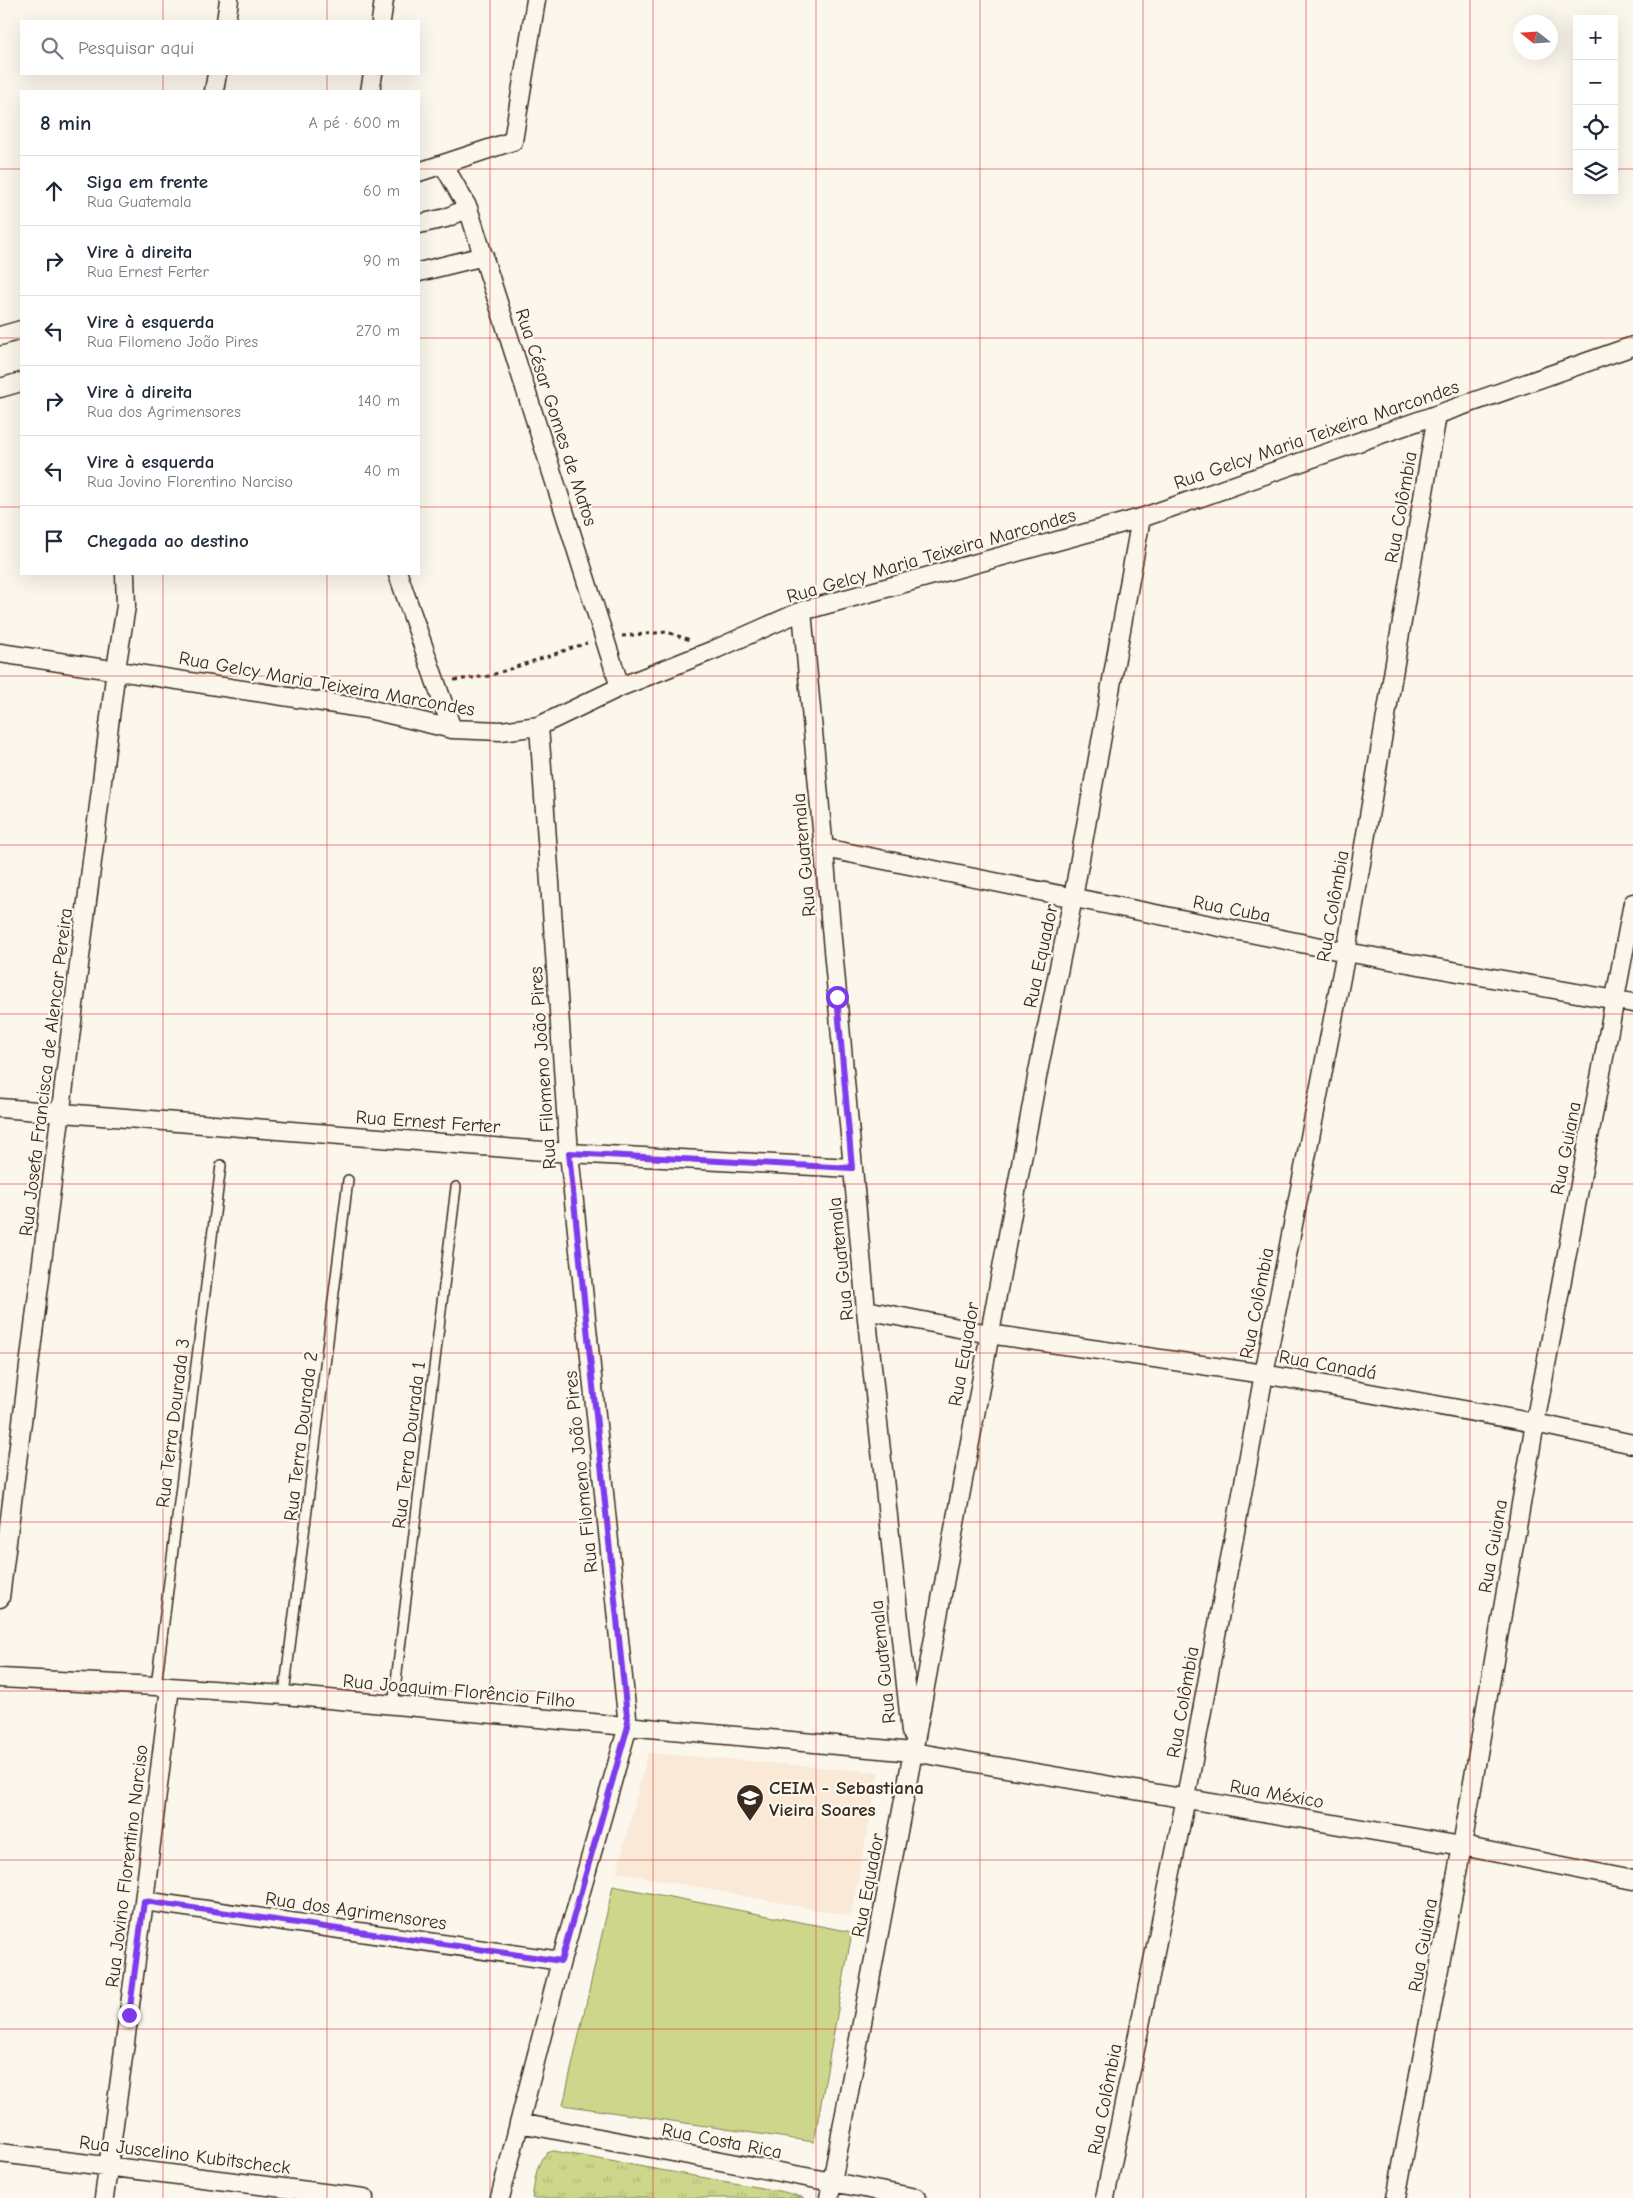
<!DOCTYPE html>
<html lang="pt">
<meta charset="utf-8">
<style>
:root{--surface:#fff;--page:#f2f2f3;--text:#1f2937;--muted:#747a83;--line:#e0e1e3}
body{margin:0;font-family:"Comic Neue",sans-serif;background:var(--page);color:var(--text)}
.controls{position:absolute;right:15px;top:15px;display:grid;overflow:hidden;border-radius:0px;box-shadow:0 5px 20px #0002}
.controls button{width:45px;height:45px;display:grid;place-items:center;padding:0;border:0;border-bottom:1px solid var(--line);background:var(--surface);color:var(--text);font:25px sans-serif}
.compass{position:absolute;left:1513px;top:15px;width:45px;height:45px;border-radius:50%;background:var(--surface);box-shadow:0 5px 20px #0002;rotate:287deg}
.stop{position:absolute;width:15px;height:15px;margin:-11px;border:4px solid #7c3aed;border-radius:50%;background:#fff}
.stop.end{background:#7c3aed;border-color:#fff;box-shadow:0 1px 5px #0008}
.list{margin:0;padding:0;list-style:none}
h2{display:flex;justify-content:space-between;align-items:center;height:65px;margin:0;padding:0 20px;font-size:21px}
h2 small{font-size:16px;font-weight:400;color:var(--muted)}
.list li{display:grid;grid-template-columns:32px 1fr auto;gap:15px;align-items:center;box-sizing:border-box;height:70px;padding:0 20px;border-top:1px solid var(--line)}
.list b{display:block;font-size:19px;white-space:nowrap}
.list p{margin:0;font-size:16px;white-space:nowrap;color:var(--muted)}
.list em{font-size:16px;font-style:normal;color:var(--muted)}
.icon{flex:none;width:28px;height:28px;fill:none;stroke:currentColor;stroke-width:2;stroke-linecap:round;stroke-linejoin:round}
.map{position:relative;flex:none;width:1633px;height:2198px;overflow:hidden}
.search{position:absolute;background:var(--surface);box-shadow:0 5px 20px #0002;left:20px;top:20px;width:400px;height:55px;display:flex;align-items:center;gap:12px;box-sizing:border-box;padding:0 18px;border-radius:0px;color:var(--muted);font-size:19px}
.panel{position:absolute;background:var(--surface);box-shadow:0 5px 20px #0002;left:20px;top:90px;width:400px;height:485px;border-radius:0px}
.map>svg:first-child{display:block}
.built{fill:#f9e9d6}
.grass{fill:url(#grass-tufts);stroke:#848054}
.pitch{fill:#ccd78b;stroke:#848054}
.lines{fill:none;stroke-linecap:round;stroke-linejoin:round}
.lane-casing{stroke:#3b2a1e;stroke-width:12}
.street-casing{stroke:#3b2a1e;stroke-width:21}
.path{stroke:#3b2a1e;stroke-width:3;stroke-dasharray:4 4;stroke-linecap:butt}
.lane{stroke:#fbf7ec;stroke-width:9}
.street{stroke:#fbf7ec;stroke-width:18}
.route{stroke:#7c3aed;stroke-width:6}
.grid{fill:none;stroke:#d62828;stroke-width:1;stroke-opacity:0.55}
.labels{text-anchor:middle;stroke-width:4.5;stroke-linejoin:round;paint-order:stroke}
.street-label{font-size:19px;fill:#3b2a1e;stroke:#fbf7ec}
.poi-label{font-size:19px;font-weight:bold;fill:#3b2a1e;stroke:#fbf7ec;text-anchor:start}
</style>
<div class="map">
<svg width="1633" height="2198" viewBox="0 0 1633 2198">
<defs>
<pattern id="grass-tufts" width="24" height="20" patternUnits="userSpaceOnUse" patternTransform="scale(1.25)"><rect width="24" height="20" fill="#ccd78b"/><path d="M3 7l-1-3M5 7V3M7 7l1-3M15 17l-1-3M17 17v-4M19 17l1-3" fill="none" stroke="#b0b978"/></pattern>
</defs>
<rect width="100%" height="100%" fill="#fbf7ec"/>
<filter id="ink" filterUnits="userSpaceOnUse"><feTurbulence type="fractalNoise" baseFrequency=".02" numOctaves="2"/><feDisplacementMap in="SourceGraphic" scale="10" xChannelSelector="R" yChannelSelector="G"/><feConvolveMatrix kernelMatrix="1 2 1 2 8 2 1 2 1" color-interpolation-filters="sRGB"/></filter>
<g filter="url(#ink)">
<!-- built -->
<path class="built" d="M648,1753L879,1772L851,1916L617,1872Z"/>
<!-- grass -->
<path class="grass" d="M554,2151L784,2192L805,2198H532C535,2183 536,2152 554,2151Z"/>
<!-- pitch -->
<path class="pitch" d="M613,1886L852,1932L814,2142L563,2105Z"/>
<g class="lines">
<defs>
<path id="lane" d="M156,1686L221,1165
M284,1695L348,1180
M393,1706L456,1187"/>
<path id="street" d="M226,21L229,0
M381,21L384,0
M214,91L217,74
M370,91L373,74
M443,164L468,208L620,687
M419,172L513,141L536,0
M419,224L446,218L468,208
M419,272L484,256
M0,336L21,330
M0,388L21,382
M398,574L452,729
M802,611L866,1310L911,1732
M0,653L368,709L452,729L501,731L539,726L620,687L716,649L802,611L1141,518L1633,346
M824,848L1346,952L1633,1003
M0,1108L569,1153L852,1168
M866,1310L989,1334L1264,1374L1535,1423L1633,1444
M0,1598L116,669L126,606L125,574
M0,1678L156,1686L284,1695L913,1752L1462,1846L1633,1880
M144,1901L561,1961
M519,2123L917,2198
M0,2153L364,2198
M104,2198L144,1901L170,1687
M500,2198L561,1961L628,1726L569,1153L539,726
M829,2198L913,1752L1038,1072L1073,898L1141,518
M1105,2198L1186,1798L1264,1374L1346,952L1437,415
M1396,2198L1462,1846L1535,1423L1633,903"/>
</defs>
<!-- lane casing -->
<use href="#lane" class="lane-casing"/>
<!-- street casing -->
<use href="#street" class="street-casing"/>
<!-- path -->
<path class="path" d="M622,636L667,632L690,640
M454,680L489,676L587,643"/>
<!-- lane -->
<use href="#lane" class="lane"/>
<!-- street -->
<use href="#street" class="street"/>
</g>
</g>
<g class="lines" filter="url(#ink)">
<!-- route -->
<path class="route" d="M129,2015L144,1901L561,1961L628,1726L569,1153L852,1168L837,997"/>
</g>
<!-- grid -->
<path class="grid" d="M163,0V21M327,0V21M490,0V2198M653,0V2198M816,0V2198M980,0V2198M1143,0V2198M1306,0V2198M1470,0V2198M163,74V91M327,74V91M0,169H21M419,169H1577M1614,169H1633M0,338H21M419,338H1633M0,507H21M419,507H1633M163,574V2198M327,574V2198M0,676H1633M0,845H1633M0,1014H1633M0,1184H1633M0,1353H1633M0,1522H1633M0,1691H1633M0,1860H1633M0,2029H1633"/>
<!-- icons -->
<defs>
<symbol id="school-pin" viewBox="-11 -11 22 30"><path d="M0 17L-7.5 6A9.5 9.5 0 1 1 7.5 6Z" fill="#3b2a1e" stroke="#fbf7ec"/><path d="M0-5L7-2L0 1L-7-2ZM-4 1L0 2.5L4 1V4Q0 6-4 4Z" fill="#fff"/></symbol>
</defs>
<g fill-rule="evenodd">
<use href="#school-pin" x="734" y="1782" width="32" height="43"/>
</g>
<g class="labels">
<!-- street labels -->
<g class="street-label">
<text transform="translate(557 417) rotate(72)" y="7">Rua César Gomes de Matos</text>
<text transform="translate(1316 434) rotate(-19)" y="7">Rua Gelcy Maria Teixeira Marcondes</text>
<text transform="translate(1400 507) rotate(-80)" y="7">Rua Colômbia</text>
<text transform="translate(931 555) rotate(-16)" y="7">Rua Gelcy Maria Teixeira Marcondes</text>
<text transform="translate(327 683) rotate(10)" y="7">Rua Gelcy Maria Teixeira Marcondes</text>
<text transform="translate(803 855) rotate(-95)" y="7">Rua Guatemala</text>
<text transform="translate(1332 906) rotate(-80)" y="7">Rua Colômbia</text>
<text transform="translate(1232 908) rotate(11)" y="7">Rua Cuba</text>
<text transform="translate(1040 956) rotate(-78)" y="7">Rua Equador</text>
<text transform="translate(542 1068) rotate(-94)" y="7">Rua Filomeno João Pires</text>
<text transform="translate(45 1072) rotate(-83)" y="7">Rua Josefa Francisca de Alencar Pereira</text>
<text transform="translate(428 1121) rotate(4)" y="7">Rua Ernest Ferter</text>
<text transform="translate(1565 1148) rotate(-79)" y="7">Rua Guiana</text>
<text transform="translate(840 1259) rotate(-96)" y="7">Rua Guatemala</text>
<text transform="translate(1256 1303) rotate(-79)" y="7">Rua Colômbia</text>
<text transform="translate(963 1354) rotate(-80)" y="7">Rua Equador</text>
<text transform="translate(1328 1364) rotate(10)" y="7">Rua Canadá</text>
<text transform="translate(172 1423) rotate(-83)" y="7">Rua Terra Dourada 3</text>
<text transform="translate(300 1436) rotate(-83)" y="7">Rua Terra Dourada 2</text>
<text transform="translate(408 1445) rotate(-83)" y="7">Rua Terra Dourada 1</text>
<text transform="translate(580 1472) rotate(-96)" y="7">Rua Filomeno João Pires</text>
<text transform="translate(1492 1546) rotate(-80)" y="7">Rua Guiana</text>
<text transform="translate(882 1662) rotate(-96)" y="7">Rua Guatemala</text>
<text transform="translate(459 1690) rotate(5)" y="7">Rua Joaquim Florêncio Filho</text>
<text transform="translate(1182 1702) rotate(-80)" y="7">Rua Colômbia</text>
<text transform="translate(1277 1793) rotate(10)" y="7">Rua México</text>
<text transform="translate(126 1866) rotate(-83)" y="7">Rua Jovino Florentino Narciso</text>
<text transform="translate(867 1885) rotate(-79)" y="7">Rua Equador</text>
<text transform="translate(356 1910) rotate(8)" y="7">Rua dos Agrimensores</text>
<text transform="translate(1422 1945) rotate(-80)" y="7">Rua Guiana</text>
<text transform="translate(1104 2099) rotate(-79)" y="7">Rua Colômbia</text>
<text transform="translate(722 2140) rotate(11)" y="7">Rua Costa Rica</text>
<text transform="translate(185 2154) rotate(7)" y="7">Rua Juscelino Kubitscheck</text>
</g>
<!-- poi labels -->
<g class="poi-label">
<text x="769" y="1794">CEIM - Sebastiana<tspan x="769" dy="22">Vieira Soares</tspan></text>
</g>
</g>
</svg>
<div class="controls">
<button>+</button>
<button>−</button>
<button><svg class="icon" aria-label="locate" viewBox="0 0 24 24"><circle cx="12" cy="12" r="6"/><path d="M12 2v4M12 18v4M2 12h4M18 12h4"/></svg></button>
<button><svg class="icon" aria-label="layers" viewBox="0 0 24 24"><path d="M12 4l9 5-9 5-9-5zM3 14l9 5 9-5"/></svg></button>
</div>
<svg class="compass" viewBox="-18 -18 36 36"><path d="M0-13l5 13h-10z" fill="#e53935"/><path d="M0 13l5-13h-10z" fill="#747a83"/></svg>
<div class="stop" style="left:837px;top:997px"></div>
<div class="stop end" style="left:129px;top:2015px"></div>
<div class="search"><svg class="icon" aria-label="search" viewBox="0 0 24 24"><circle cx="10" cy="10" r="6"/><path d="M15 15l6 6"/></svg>Pesquisar aqui</div>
<section class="panel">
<h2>8 min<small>A pé · 600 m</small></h2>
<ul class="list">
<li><svg class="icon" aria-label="ahead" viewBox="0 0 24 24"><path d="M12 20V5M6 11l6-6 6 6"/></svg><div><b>Siga em frente</b><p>Rua Guatemala</p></div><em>60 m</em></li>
<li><svg class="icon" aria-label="right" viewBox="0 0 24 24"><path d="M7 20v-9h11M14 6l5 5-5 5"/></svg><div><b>Vire à direita</b><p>Rua Ernest Ferter</p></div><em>90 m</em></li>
<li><svg class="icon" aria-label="left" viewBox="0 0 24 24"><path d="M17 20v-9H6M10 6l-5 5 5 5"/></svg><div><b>Vire à esquerda</b><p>Rua Filomeno João Pires</p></div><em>270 m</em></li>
<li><svg class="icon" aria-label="right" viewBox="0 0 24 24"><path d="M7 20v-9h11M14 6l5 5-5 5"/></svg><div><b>Vire à direita</b><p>Rua dos Agrimensores</p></div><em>140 m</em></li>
<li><svg class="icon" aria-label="left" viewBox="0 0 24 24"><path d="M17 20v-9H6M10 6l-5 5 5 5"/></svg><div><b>Vire à esquerda</b><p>Rua Jovino Florentino Narciso</p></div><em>40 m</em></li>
<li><svg class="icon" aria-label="arrive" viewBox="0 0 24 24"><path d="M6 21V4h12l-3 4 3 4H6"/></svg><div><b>Chegada ao destino</b></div></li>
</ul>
</section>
</div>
